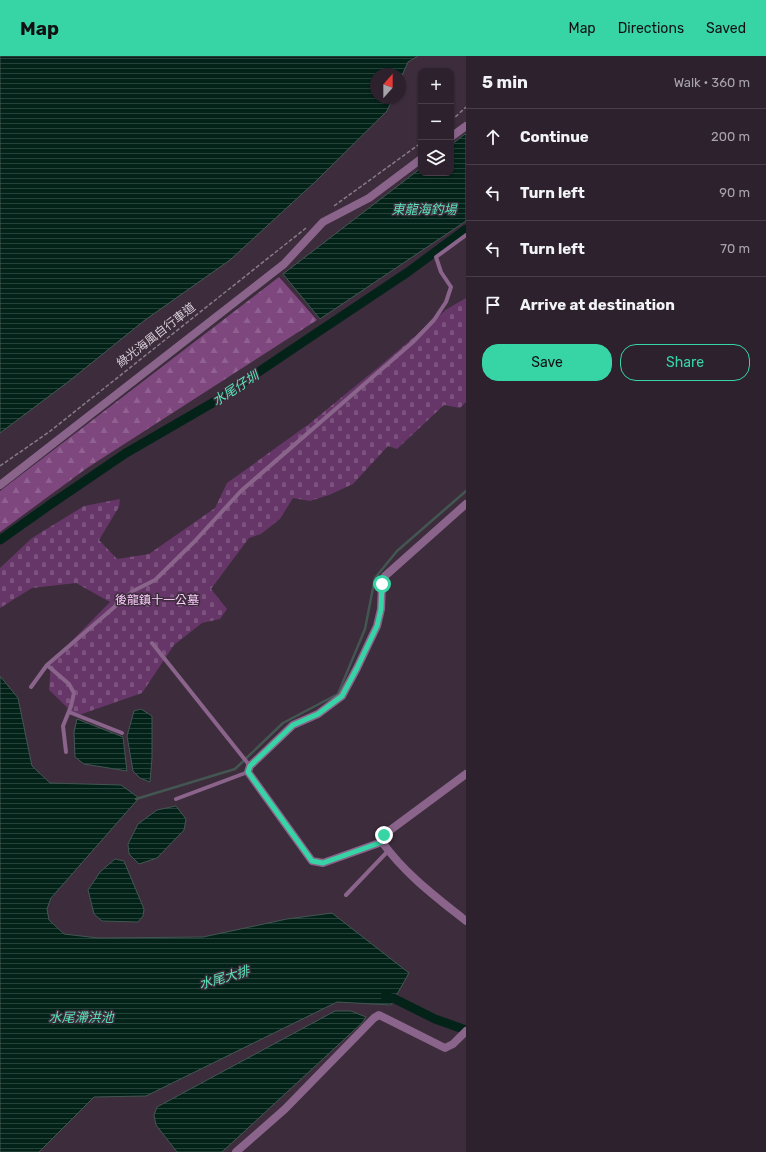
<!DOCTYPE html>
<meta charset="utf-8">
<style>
:root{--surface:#2d212d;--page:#392e39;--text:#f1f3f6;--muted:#a7a3aa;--line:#483e49;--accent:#37d4a6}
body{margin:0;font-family:Rubik,"Noto Sans TC",sans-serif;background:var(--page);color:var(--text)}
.controls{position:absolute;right:12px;top:12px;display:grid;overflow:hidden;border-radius:8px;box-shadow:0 1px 3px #0004}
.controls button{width:36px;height:36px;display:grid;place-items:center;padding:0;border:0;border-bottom:1px solid var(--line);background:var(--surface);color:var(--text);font:20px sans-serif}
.compass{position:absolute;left:370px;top:12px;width:36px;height:36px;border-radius:50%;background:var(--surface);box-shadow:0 1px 3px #0004;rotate:21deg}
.stop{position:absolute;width:12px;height:12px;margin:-9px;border:3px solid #37d4a6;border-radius:50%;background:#fff}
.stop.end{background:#37d4a6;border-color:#fff;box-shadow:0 1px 4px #0008}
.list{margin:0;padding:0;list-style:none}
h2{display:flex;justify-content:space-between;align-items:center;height:52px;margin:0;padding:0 16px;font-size:17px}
h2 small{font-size:13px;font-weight:400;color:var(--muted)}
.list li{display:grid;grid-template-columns:26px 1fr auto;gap:12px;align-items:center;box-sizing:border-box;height:56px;padding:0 16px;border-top:1px solid var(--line)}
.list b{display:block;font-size:15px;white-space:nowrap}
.list em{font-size:13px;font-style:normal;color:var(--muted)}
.actions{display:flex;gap:8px;padding:12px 16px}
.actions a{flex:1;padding:9px 0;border:1px solid var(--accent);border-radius:16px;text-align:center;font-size:14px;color:var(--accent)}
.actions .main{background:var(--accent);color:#111}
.icon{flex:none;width:22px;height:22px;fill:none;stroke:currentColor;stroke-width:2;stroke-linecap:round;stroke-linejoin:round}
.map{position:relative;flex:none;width:466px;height:1096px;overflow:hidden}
header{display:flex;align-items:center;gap:24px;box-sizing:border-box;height:56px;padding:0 20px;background:var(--accent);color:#111}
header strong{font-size:19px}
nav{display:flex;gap:22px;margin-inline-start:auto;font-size:14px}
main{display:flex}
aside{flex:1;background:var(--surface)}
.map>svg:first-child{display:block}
.forest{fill:url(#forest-firs)}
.cemetery{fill:url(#cemetery-stones)}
.water{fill:url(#water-rules);stroke:#435652}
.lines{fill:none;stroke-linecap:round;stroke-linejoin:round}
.stream{stroke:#435652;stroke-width:2.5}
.canal{stroke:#032319;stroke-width:9}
.path{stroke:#887b88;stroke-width:1.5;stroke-dasharray:4 2;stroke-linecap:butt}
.lane{stroke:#8a648b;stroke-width:4}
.street{stroke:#8a648b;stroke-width:8}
.route{stroke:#37d4a6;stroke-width:5}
.labels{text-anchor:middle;stroke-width:3;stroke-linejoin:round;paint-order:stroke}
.street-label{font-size:12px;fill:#d8ced8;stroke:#3c2c3c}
.park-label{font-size:12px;fill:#fecefe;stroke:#3c2c3c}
.water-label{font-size:13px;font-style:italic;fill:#5ae5b8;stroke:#3c2c3c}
</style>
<header>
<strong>Map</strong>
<nav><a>Map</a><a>Directions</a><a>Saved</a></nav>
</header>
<main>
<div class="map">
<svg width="466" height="1096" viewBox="0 0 466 1096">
<defs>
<pattern id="forest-firs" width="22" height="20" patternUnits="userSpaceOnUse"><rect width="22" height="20" fill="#7e487f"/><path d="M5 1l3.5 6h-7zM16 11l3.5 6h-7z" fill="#906190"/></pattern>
<pattern id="cemetery-stones" width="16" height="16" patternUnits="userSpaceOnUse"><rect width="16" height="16" fill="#663668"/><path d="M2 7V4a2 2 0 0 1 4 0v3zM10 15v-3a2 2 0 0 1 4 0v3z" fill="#7b527d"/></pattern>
<pattern id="water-rules" width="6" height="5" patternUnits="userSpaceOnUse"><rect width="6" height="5" fill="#032319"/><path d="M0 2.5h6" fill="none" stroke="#27423a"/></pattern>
</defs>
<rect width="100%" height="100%" fill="#3c2c3c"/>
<!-- forest -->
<path class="forest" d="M279,221L317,264L87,412L0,476V435Z"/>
<!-- cemetery -->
<path class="cemetery" d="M466,242V346L460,352L444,349L397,393L388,390L353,428L329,439L310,445L293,442L280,463L261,478L249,482L211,533L227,553L220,563L202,567L174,589L142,637L76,660L49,634L51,606L110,546L76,527L32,532L0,552V512L32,482L84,450L120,443L119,451L99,484L117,503L149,498L215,452L227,427L309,368L381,309L447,253Z"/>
<!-- water -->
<path class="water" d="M0,0H418L408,6L400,24V18H376V42H393L387,55L315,126L230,204L145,264L68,326L0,377Z
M465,78L466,79V165L320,263L283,218L421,112V117H451V89Z
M0,620L18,642L32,710L50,727L121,729L139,742L51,842L47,853L49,864L64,878L98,882L203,881L287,863L332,857L409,917L391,949L337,946L146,1040L94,1041L39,1096H0Z
M141,653L152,660V702L150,726L140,722L133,715L127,680L134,655Z
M77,663L123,681L127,715L84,708L75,701L74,676Z
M176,750L186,763L184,774L157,802L139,808L129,798L128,788L138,768L157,754Z
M115,803L124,805L144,853L143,860L138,866L102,865L94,858L88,834L100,816Z
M335,955H351L366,961L362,967L222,1096H177L156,1069L154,1059L157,1051Z"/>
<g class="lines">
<!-- stream -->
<path class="stream" d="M136,743L235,713L283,667L338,638L365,573L375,522L397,495L466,435"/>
<!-- canal -->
<path class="canal" d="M0,484L51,448L126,397L214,346L303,286L408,216L466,173
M385,940L395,943L435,963L466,974"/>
<!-- path -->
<path class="path" d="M451,65L466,51
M334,150L421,87
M0,410L49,376L306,172"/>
<!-- lane -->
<path class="lane" d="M152,587L250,710
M47,609L69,628L74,637L71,650L63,670L66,696
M31,631L47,609L133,535L155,524L194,486L241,435L413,286L434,264L446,246L451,231L441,216L436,201L466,179
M69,656L122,677
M176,743L248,716
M346,839L388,795"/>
<!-- street -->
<path class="street" d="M451,81L466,70
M0,429L284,208L323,166L369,142L421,103
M466,448L385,520L382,528L381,553L377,570L357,612L342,640L318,658L293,669L250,710L248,716L312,805L323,807L382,786C405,818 436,841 466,865
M382,786L384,779L389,775L466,718
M236,1096L285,1053L374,962L379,959L445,992L453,988L466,975"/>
</g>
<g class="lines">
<!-- route -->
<path class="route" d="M382,528L381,553L377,570L357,612L342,640L318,658L293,669L250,710L248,716L312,805L323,807L382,786L384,779"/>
</g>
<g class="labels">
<!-- street labels -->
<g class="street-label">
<text transform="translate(156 279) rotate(-38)" y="4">綠光海風自行車道</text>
</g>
<!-- park labels -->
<g class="park-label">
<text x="157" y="548">後龍鎮十一公墓</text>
</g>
<!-- water labels -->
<g class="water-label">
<text x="424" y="158">東龍海釣場</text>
<text transform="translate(235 332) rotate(-33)" y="5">水尾仔圳</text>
<text transform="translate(224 921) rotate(-16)" y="5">水尾大排</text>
<text x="81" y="966">水尾滯洪池</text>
</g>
</g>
</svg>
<div class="controls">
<button>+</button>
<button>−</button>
<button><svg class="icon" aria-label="layers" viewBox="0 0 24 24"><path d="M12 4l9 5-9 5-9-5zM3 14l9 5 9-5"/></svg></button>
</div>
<svg class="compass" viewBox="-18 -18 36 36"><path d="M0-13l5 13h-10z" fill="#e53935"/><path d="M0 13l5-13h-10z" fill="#a7a3aa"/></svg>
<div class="stop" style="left:382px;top:528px"></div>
<div class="stop end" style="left:384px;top:779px"></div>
</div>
<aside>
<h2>5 min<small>Walk · 360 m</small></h2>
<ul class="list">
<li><svg class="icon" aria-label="ahead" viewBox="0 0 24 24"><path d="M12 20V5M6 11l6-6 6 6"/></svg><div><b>Continue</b></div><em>200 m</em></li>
<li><svg class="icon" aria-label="left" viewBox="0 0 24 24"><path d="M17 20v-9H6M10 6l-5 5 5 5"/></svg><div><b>Turn left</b></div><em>90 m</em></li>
<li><svg class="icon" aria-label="left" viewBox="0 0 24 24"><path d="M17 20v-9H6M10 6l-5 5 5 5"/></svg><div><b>Turn left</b></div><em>70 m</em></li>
<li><svg class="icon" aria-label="arrive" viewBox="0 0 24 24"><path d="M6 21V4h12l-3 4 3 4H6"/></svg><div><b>Arrive at destination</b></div></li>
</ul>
<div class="actions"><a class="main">Save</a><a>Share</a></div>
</aside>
</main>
